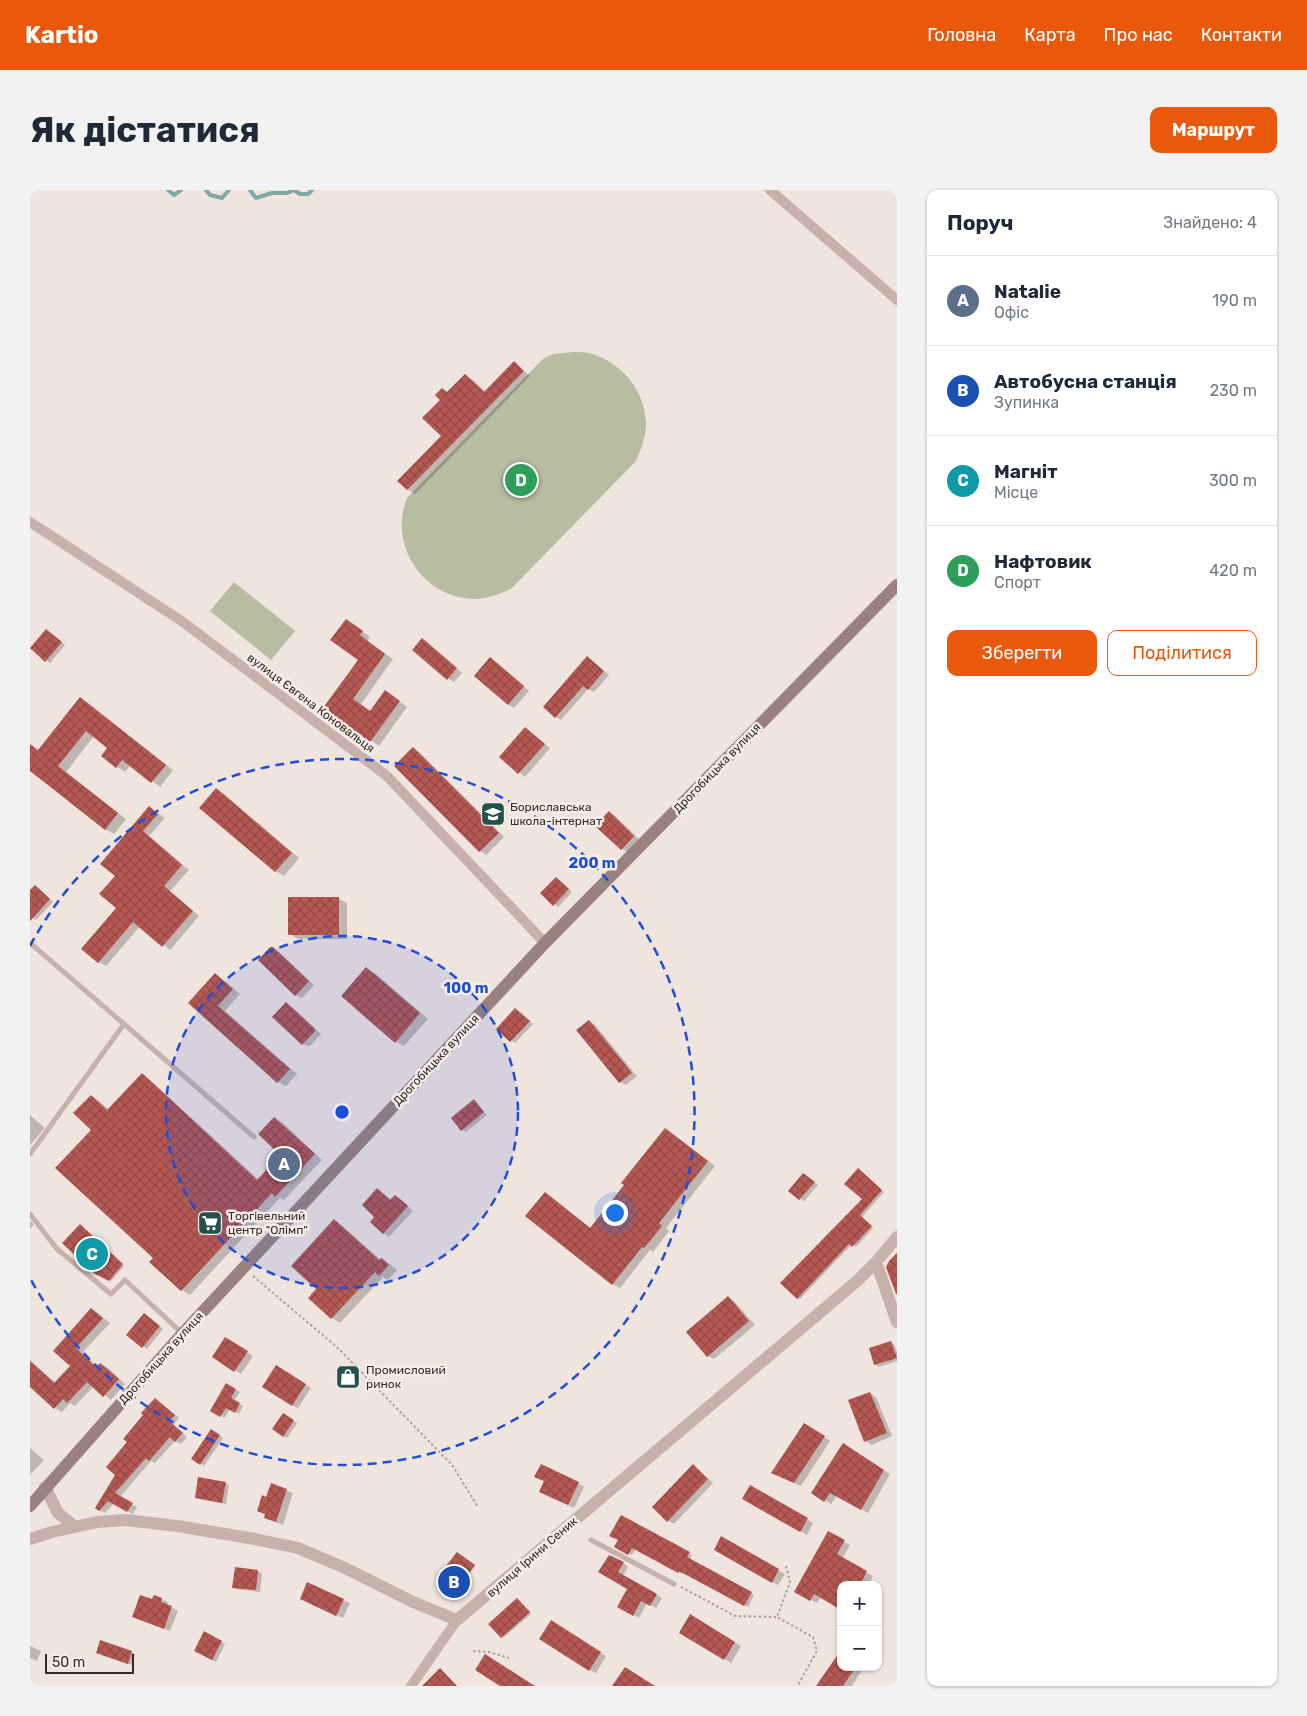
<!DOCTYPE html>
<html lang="uk">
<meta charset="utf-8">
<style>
:root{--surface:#fff;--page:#f2f2f3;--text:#1f2937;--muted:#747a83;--line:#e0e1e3;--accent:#ea580c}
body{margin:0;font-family:Rubik,sans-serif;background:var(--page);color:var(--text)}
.controls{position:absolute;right:15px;bottom:15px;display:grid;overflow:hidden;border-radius:10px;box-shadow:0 1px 4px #0004}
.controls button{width:45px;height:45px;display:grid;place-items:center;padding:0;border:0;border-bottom:1px solid var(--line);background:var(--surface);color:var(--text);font:25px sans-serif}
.scale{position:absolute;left:15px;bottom:12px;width:89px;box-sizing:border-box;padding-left:5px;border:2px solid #352b29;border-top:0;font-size:14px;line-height:18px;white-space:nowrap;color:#352b29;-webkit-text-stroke:4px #f7eeea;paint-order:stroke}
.you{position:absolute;left:584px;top:1022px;width:18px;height:18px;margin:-12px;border:4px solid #fff;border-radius:50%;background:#1a73e8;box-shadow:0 0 0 8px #1a73e833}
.badge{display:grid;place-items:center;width:32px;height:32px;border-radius:50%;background:var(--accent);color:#fff;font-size:16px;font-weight:700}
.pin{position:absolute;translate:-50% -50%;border:2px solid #fff;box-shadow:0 1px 5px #0006}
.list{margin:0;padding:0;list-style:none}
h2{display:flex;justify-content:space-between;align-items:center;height:65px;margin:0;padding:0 20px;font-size:21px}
h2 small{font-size:16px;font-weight:400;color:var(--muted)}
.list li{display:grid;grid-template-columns:32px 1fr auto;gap:15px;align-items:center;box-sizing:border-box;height:90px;padding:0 20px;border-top:1px solid var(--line)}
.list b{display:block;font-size:19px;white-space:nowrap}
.list p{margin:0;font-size:16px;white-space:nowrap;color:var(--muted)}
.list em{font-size:16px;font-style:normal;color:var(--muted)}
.actions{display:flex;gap:10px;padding:15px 20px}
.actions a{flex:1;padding:11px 0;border:1px solid var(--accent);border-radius:10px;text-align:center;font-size:18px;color:var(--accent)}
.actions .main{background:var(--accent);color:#fff}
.map{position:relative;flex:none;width:867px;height:1496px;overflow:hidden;border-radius:10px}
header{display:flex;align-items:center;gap:30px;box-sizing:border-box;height:70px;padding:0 25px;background:var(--accent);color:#fff}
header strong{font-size:24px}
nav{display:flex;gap:28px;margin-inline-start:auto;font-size:18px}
.intro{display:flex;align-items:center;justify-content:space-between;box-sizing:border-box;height:120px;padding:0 30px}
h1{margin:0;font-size:35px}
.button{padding:12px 22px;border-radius:10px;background:var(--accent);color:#fff;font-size:18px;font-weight:700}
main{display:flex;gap:30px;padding:0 30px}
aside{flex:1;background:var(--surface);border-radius:10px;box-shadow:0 1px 4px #0004}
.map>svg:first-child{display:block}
.pitch{fill:#b8bca0}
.shadow{fill:#0003}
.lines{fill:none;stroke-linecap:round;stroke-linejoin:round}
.stream{stroke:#80a9a2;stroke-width:4}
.building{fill:url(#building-cross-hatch)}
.path{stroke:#b19c96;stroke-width:2;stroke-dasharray:2.5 2.5;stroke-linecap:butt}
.service{stroke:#c6b2ab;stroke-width:5}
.minor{stroke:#c6b2ab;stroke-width:10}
.tertiary{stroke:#c6b2ab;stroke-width:12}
.secondary{stroke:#99827d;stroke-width:12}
.ring{fill:none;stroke:#1d4ed8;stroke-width:2.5;stroke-dasharray:9 6}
.labels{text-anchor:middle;stroke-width:5;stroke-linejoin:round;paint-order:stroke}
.street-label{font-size:12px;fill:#352b29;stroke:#f7eeea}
.poi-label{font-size:12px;fill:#352b29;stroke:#f7eeea;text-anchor:start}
.centre{fill:#1d4ed8;stroke:#f7eeea;stroke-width:2.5}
.ring-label{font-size:15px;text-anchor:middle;font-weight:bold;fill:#1d4ed8;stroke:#f7eeea;stroke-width:5;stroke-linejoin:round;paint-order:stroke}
</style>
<header>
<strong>Kartio</strong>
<nav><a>Головна</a><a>Карта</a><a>Про нас</a><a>Контакти</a></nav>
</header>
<div class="intro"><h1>Як дістатися</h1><a class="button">Маршрут</a></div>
<main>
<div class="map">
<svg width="867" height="1496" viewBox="0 0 867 1496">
<defs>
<pattern id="building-cross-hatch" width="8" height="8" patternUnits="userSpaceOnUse" patternTransform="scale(1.25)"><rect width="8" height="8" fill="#b65955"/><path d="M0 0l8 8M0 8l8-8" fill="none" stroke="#954a46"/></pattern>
</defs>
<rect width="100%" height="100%" fill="#efe4de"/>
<!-- pitch -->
<path class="pitch" d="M543,162C549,162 556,162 562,164C593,173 615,202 616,233C616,247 611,259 606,271L481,399C469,404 457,409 444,409C393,408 358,355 377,308L514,168L524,164Z
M204,392L265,441L241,470L180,421Z"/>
<!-- shadow -->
<path class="shadow" d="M484,173L500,186L385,304L377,299L413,246V199L419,203L435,186L443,190L456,202Z
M324,435L340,447L337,451L363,469L331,514L341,522L364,507L377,517L349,556L334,546L332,548L308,532L330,470Z
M20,442L35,455L20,473L1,459Z
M392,450L432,483L424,492L417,488Z
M460,469L499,501L484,518L478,514Z
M562,471L579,485L564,502L558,499L531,530L526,527L514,517Z
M51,509L59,514L143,580L130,597L101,575L95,582L87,577L73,566L79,558L64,546L36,582L96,629L84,644L75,639L0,580V554L9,561Z
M495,539L520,558L495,587L471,567Z
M383,559L389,562L474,647L456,665L450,661L365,576Z
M186,599L194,604L269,668L254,686L245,681Z
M119,617L135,628L119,646L159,680L140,701L169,726L140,760L110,736L76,776L69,772L88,718L86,686Z
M579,623L585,626L610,650L598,662L592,659Z
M526,688L542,702L528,717L512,703Z
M9,699L23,712L6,730L0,726V702Z
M309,709L317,713V749H268L260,744Z
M243,759L250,763L284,795L272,808L266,805Z
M336,779L345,783L398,829L374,856L366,852Z
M185,785L192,789L210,804L195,821L267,884L256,896L248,892L159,813Z
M256,813L262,817L291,844L279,857L273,854Z
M486,819L503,834L485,853L468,839Z
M559,831L565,835L607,886L596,895L590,892Z
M112,885L120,890L229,990L252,965L245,928L253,933L292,970L254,1010L250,1008L160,1105L152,1100L125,1067L62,940L61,906L69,911L79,920Z
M444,911L457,925L436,942L432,940Z
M0,925L15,938L0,955Z
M635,939L685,976L636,1038L639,1041L623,1062L620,1060L590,1098L582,1094L515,1003L561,1038L596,995Z
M831,981L854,1002L832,1027L843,1038L826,1057L822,1054L770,1109L767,1108L834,1009Z
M777,986L788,995L774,1011L759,1001Z
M348,1000L362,1010L365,1006L372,1010L383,1021L359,1047L353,1043Z
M0,1031L4,1034L0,1039Z
M304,1031L312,1036L351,1070L352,1069L360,1074L367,1080L358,1090L353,1087L310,1133L302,1128L280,1108L288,1099Z
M51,1037L94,1076L81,1091L66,1083Z
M698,1108L704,1111L725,1135L684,1169L678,1166L658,1142Z
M62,1119L80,1133L52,1163L68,1177L71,1174L78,1178L95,1194L81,1210L64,1196L45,1216L40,1213L32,1222L25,1218L0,1196V1170L26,1193L42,1176L24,1161Z
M118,1127L133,1139L117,1159L98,1145Z
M202,1152L223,1166L211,1184L184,1167Z
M861,1152L864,1154L867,1162V1171L849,1177L845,1174Z
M253,1180L281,1198L268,1218L262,1215Z
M197,1195L210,1202L204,1211L213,1216L209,1224L200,1219L195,1228L182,1221Z
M840,1203L846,1207L862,1246L842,1255L835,1251Z
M125,1209L149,1228L143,1235L157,1247L151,1254L145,1251L125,1273L121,1271L90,1307L107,1317L103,1324L84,1313L75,1323L69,1320L87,1285L99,1252Z
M253,1224L267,1233L257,1248L253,1246Z
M781,1238L800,1251L771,1296L749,1286Z
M181,1240L193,1248L174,1276L163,1268Z
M0,1258L14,1270L0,1285Z
M820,1259L860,1284L838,1323L807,1305L801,1314L783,1303Z
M663,1276L683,1293L644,1334L637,1330Z
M506,1287L548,1293L554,1297L544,1318L516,1305L515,1292Z
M196,1293L199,1295L196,1314L170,1309L166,1307Z
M242,1295L263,1303L253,1335L235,1328L237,1308Z
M720,1297L783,1333L777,1345L714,1309Z
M591,1327L662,1365L659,1370L724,1405L718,1417L653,1381L652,1384L606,1359L602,1365L585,1357L590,1350Z
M799,1343L820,1355L812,1369L843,1386L838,1395H811L791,1407L787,1413L765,1401Z
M692,1348L755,1384L748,1395L685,1359Z
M428,1363L445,1377L428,1398L411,1385Z
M580,1366L598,1376L593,1386L632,1408L626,1418L617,1413L609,1428L589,1417L599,1399L570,1382Z
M206,1379L228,1381L232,1384L230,1402L207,1399L203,1397Z
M124,1406L138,1412L137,1415L148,1421L140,1441L104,1427L123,1411Z
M313,1410L320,1413L313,1428L277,1412Z
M488,1410L501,1424L473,1448L472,1447Z
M660,1426L711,1456L701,1473L650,1442Z
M521,1432L576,1466L566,1483L560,1480Z
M175,1443L195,1454L186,1472L165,1461Z
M0,1456L11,1461L7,1471L0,1468Z
M102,1462L105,1464L102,1475L71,1465Z
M811,1477H834L822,1496H788Z"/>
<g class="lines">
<!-- stream -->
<path class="stream" d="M138,0L144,5L151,0
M176,0L180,5L192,8L199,0
M220,0L226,8L242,3H257L264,0
M264,0L270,4H278L282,0"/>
</g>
<!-- building -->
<path class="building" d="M484,171L494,181L377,300L367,291L411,246L392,228L410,210L405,205L412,198L417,202L435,184L454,202Z
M316,429L333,441L330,445L355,464L323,509L340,521L355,500L370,511L340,552L325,541L323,544L306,532L308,529L293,518L328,470L300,450Z
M16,439L32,452L15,472L0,458Z
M392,448L427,478L417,490L382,460Z
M557,466L574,481L558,500L553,496L525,528L513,517Z
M460,467L494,496L478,515L444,486Z
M50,507L136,575L121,593L92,570L86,578L71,566L77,558L56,541L28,576L88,623L75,640L0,581V554L8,560Z
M495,537L515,554L488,584L469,567Z
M383,557L469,643L449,662L364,576Z
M186,598L262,663L245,682L169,618Z
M119,616L128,624L113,641L152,675L134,696L163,721L132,757L103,732L68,773L51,759L86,718L69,704L85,686L70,674Z
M579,621L604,646L591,660L565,636Z
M526,687L539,699L523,716L510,703Z
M5,695L20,709L0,731V700Z
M258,707H309V745H258Z
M240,757H243L279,791L265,806L228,770Z
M336,777L390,823L365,853L311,806Z
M185,783L203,799L188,816L260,879L247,893L158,813Z
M256,812L286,840L272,855L242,827Z
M485,818L500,831L480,852L466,839Z
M559,830L602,883L589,893L546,840Z
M112,883L227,990L250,965L228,944L244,927L285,964L245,1007L242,1003L151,1101L119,1072L123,1068L25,978L61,940L43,923L61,905L77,920Z
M444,909L454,922L431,941L421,928Z
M635,938L678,971L629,1033L632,1036L614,1058L612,1057L582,1095L495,1026L515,1002L560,1038L594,995L591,993Z
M828,978L852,1000L830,1025L842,1036L822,1057L819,1054L767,1109L750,1093L832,1009L814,994Z
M773,983L785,992L769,1010L758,1001Z
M347,998L360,1010L365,1005L378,1016L353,1044L340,1032L344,1027L332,1015Z
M304,1029L349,1070L352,1068L359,1075L349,1086L345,1082L301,1129L278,1108L286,1099L261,1076Z
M50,1034L93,1074L79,1091L65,1084L32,1053Z
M867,1063V1104H866L856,1077L859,1071Z
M698,1106L719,1131L677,1167L656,1142Z
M61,1118L73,1128L46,1158L66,1177L70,1173L89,1189L73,1207L57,1192L37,1213L33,1209L24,1219L0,1197V1171L24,1193L40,1176L23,1161Z
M114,1123L130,1136L112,1158L96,1145Z
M195,1147L218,1161L204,1182L182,1167Z
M861,1151L867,1168L844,1175L839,1158Z
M246,1175L276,1194L262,1216L232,1197Z
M196,1193L206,1199L201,1208L210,1213L205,1223L196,1218L190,1227L180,1221Z
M840,1202L857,1243L834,1252L818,1210Z
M125,1208L145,1225L139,1231L153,1243L145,1252L140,1247L119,1271L116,1268L85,1303L103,1313L97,1322L78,1311L69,1321L65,1318L85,1285L76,1277L97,1252L93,1249L113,1225L111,1223Z
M253,1223L264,1230L253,1247L242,1239Z
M774,1233L795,1246L764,1293L741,1283Z
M181,1239L190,1245L170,1275L161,1269Z
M813,1253L854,1280L831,1320L800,1303L794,1312L781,1303Z
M511,1274L549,1292L538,1315L509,1302L514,1291L504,1287Z
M663,1274L678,1289L637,1332L622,1317Z
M168,1287L196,1292L192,1313L165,1308Z
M241,1293L257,1299L246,1332L234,1328L235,1324L227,1321L232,1305L236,1307Z
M720,1295L778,1328L770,1342L712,1309Z
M591,1325L660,1362L657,1367L722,1402L714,1416L649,1381L648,1383L602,1358L598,1365L584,1357L588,1350L579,1346Z
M798,1341L815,1350L807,1364L837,1381L830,1395H811V1420L784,1404L780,1411L764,1402Z
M691,1346L749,1379L742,1393L684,1360Z
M427,1362L445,1375L426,1399L409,1385Z
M579,1365L594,1372L588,1382L627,1404L620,1416L611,1411L603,1426L587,1417L597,1399L568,1382Z
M205,1377L228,1380L226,1400L202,1398Z
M277,1392L314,1409L306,1426L270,1409Z
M110,1405L122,1409L124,1405L132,1408L131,1412L142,1416L134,1439L102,1427Z
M487,1408L500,1422L471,1448L458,1434Z
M660,1424L705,1452L694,1470L649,1443Z
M521,1430L571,1462L559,1481L509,1449Z
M174,1441L192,1451L182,1470L164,1461Z
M70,1450L102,1461L98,1474L66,1463Z
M811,1460V1477H826L813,1496H786Z
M455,1464L505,1496H470L445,1480Z
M595,1477L625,1496H582Z
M410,1478L427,1496H392Z"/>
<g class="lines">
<!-- path -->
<path class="path" d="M223,1086L309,1159L422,1275L448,1317
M756,1376L760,1392L747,1427L783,1447L787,1461L769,1493V1496
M651,1397L705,1426L746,1427
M443,1461L459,1462L479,1468"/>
<!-- service -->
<path class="service" d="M0,753L94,834L0,964
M94,834L224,947
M0,1024L27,1059L81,1104L95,1090L152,1143
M561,1350L644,1394"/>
<!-- minor -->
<path class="minor" d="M740,0L867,110
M0,332L153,432L357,586L515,753
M381,1496L427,1430"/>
<!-- tertiary -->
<path class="tertiary" d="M846,1072L867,1132
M15,1297L28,1323L45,1337
M0,1349L22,1342L67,1332L96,1330L147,1336L225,1349L268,1358L315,1378L383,1412L427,1430L827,1091L846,1072L867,1047"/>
<!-- secondary -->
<path class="secondary" d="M0,1316L152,1144L515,753L867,395"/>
</g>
<!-- distance rings -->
<circle cx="312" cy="922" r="176" fill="#1d4ed8" fill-opacity=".12"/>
<g class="ring">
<circle cx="312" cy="922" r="176"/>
<path d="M0 756A353 353 0 1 1 0 1088"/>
</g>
<!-- icons -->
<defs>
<symbol id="school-square" viewBox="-11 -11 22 22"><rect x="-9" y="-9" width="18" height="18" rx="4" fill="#24514b" stroke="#f7eeea"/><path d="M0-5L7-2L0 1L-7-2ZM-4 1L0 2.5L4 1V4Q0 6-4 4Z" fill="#fff"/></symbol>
<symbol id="supermarket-square" viewBox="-11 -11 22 22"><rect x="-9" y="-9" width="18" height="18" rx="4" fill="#24514b" stroke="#f7eeea"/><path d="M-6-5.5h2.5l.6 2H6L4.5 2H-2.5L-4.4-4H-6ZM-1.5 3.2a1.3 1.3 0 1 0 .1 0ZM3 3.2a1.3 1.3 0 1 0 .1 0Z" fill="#fff"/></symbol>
<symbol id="shop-square" viewBox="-11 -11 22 22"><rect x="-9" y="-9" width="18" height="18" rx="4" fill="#24514b" stroke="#f7eeea"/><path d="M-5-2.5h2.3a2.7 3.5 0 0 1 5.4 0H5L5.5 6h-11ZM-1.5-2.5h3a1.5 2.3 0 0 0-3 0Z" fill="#fff"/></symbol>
</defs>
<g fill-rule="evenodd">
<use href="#school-square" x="449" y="610" width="28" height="28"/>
<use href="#supermarket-square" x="166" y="1019" width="28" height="28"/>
<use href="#shop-square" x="304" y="1173" width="28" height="28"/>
</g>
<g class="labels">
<!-- street labels -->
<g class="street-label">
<text transform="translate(281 513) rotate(37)" y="4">вулиця Євгена Коновальця</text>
<text transform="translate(687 578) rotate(-46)" y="4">Дрогобицька вулиця</text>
<text transform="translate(406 870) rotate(-47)" y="4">Дрогобицька вулиця</text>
<text transform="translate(131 1168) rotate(-48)" y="4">Дрогобицька вулиця</text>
<text transform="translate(502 1367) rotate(-41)" y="4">вулиця Ірини Сеник</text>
</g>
<!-- poi labels -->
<g class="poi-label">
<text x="480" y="621">Бориславська<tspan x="480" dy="14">школа-інтернат</tspan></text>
<text x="198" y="1030">Торгівельний<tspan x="198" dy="14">центр "Олімп"</tspan></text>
<text x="336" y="1184">Промисловий<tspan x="336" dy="14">ринок</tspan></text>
</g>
</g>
<circle cx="312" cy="922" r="8" class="centre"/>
<g class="ring-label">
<text x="562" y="678">200 m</text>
<text x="436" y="803">100 m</text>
</g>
</svg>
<div class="controls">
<button>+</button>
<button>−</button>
</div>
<div class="scale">50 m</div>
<div class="you"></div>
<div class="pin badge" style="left:254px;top:974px;background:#5c6f8a">A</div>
<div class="pin badge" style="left:424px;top:1392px;background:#1a4fb4">B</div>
<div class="pin badge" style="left:62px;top:1064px;background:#0f9aa8">C</div>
<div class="pin badge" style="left:491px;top:290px;background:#2e9e5b">D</div>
</div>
<aside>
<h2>Поруч<small>Знайдено: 4</small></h2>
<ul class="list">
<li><span class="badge" style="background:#5c6f8a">A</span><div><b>Natalie</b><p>Офіс</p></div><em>190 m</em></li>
<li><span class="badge" style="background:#1a4fb4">B</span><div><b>Автобусна станція</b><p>Зупинка</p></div><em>230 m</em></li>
<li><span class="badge" style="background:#0f9aa8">C</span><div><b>Магніт</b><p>Місце</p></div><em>300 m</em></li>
<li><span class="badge" style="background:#2e9e5b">D</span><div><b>Нафтовик</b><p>Спорт</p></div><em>420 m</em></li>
</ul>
<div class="actions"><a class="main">Зберегти</a><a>Поділитися</a></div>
</aside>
</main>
